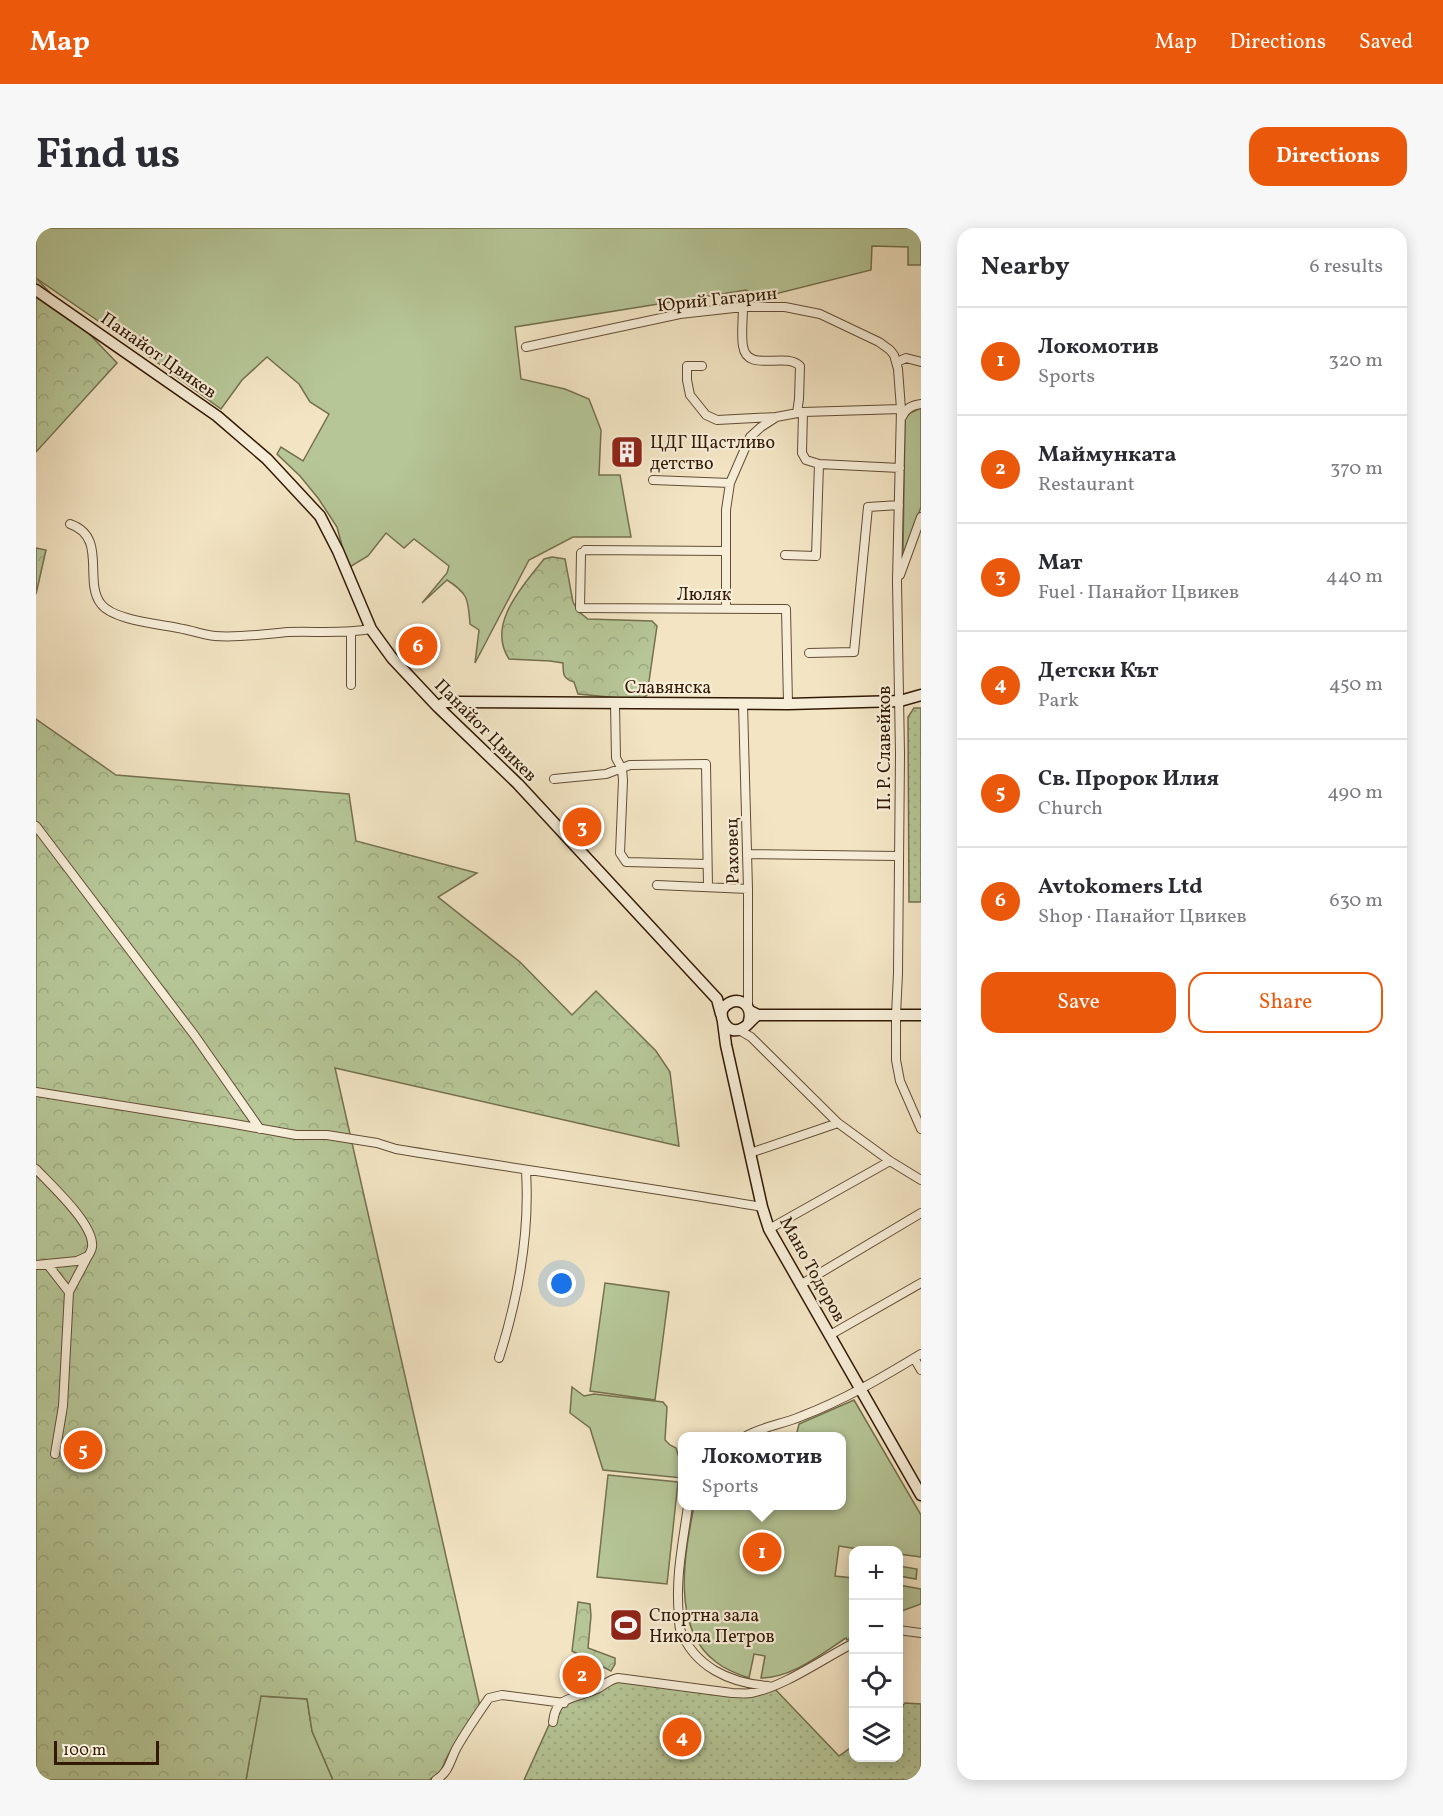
<!DOCTYPE html>
<meta charset="utf-8">
<style>
:root{--surface:#fff;--page:#f7f7f7;--text:#2b2b33;--muted:#7c7c81;--line:#e1e1e2;--accent:#ea580c}
body{margin:0;font-family:Vollkorn,serif;background:var(--page);color:var(--text)}
.controls{position:absolute;right:18px;bottom:18px;display:grid;overflow:hidden;border-radius:12px;box-shadow:0 3px 15px #0003}
.controls button{width:54px;height:54px;display:grid;place-items:center;padding:0;border:0;border-bottom:2px solid var(--line);background:var(--surface);color:var(--text);font:30px sans-serif}
.scale{position:absolute;left:18px;bottom:15px;width:105px;box-sizing:border-box;padding-left:6px;border:3px solid #331a05;border-top:0;font-size:16px;line-height:21px;white-space:nowrap;color:#331a05;-webkit-text-stroke:4px #f7eed9;paint-order:stroke}
.you{position:absolute;left:526px;top:1056px;width:21px;height:21px;margin:-15px;border:4px solid #fff;border-radius:50%;background:#1a73e8;box-shadow:0 0 0 9px #1a73e833}
.badge{display:grid;place-items:center;width:39px;height:39px;border-radius:50%;background:var(--accent);color:#fff;font-size:20px;font-weight:700}
.pin{position:absolute;translate:-50% -50%;border:3px solid #fff;box-shadow:0 2px 6px #0006}
.popup{position:absolute;left:642px;top:1204px;width:168px;height:78px;box-sizing:border-box;display:grid;place-content:center;border-radius:12px;background:var(--surface);filter:drop-shadow(0 2px 4px #0005);font-size:20px;white-space:nowrap;color:var(--muted)}
.popup b{font-size:22px;color:var(--text)}
.popup::after{content:'';position:absolute;left:50%;top:100%;margin-left:-12px;border:12px solid transparent;border-top-color:var(--surface)}
.list{margin:0;padding:0;list-style:none}
h2{display:flex;justify-content:space-between;align-items:center;height:78px;margin:0;padding:0 24px;font-size:26px}
h2 small{font-size:20px;font-weight:400;color:var(--muted)}
.list li{display:grid;grid-template-columns:39px 1fr auto;gap:18px;align-items:center;box-sizing:border-box;height:108px;padding:0 24px;border-top:2px solid var(--line)}
.list b{display:block;font-size:22px;white-space:nowrap}
.list p{margin:0;font-size:20px;white-space:nowrap;color:var(--muted)}
.list em{font-size:20px;font-style:normal;color:var(--muted)}
.actions{display:flex;gap:12px;padding:18px 24px}
.actions a{flex:1;padding:14px 0;border:2px solid var(--accent);border-radius:18px;text-align:center;font-size:21px;color:var(--accent)}
.actions .main{background:var(--accent);color:#fff}
.icon{flex:none;width:33px;height:33px;fill:none;stroke:currentColor;stroke-width:2;stroke-linecap:round;stroke-linejoin:round}
.map{position:relative;flex:none;width:885px;height:1552px;overflow:hidden;border-radius:18px}
header{display:flex;align-items:center;gap:36px;box-sizing:border-box;height:84px;padding:0 30px;background:var(--accent);color:#fff}
header strong{font-size:28px}
nav{display:flex;gap:33px;margin-inline-start:auto;font-size:21px}
.intro{display:flex;align-items:center;justify-content:space-between;box-sizing:border-box;height:144px;padding:0 36px}
h1{margin:0;font-size:42px}
.button{padding:15px 27px;border-radius:18px;background:var(--accent);color:#fff;font-size:21px;font-weight:700}
main{display:flex;gap:36px;padding:0 36px}
aside{flex:1;background:var(--surface);border-radius:18px;box-shadow:0 3px 15px #0003}
.map>svg:first-child{display:block}
.green{fill:#b6c697;stroke:#74704e;stroke-width:1.5}
.forest{fill:url(#forest-crowns);stroke:#74704e;stroke-width:1.5}
.park{fill:url(#park-dots);stroke:#74704e;stroke-width:1.5}
.lines{fill:none;stroke-linecap:round;stroke-linejoin:round}
.street-casing{stroke:#634d35;stroke-width:10}
.secondary-casing{stroke:#331a05;stroke-width:13}
.street{stroke:#f7eed9;stroke-width:8}
.secondary{stroke:#f7eed9;stroke-width:10}
.labels{text-anchor:middle;stroke-width:4.5;stroke-linejoin:round;paint-order:stroke}
.street-label{font-size:18px;fill:#331a05;stroke:#f7eed9}
.poi-label{font-size:18px;fill:#331a05;stroke:#f7eed9;text-anchor:start}
</style>
<header>
<strong>Map</strong>
<nav><a>Map</a><a>Directions</a><a>Saved</a></nav>
</header>
<div class="intro"><h1>Find us</h1><a class="button">Directions</a></div>
<main>
<div class="map">
<svg width="885" height="1552" viewBox="0 0 885 1552">
<defs>
<pattern id="forest-crowns" width="20" height="18" patternUnits="userSpaceOnUse" patternTransform="scale(1.5)"><rect width="20" height="18" fill="#b6c697"/><path d="M2 6a3 3 0 1 1 6 0M12 15a3 3 0 1 1 6 0" fill="none" stroke="#9daa81"/></pattern>
<pattern id="park-dots" width="8" height="8" patternUnits="userSpaceOnUse" patternTransform="scale(1.5)"><rect width="8" height="8" fill="#b6c697"/><path d="M2 2h.1M6 6h.1" fill="none" stroke="#9daa81" stroke-width="1.8" stroke-linecap="round"/></pattern>
</defs>
<rect width="100%" height="100%" fill="#f3e5c4"/>
<filter id="stains"><feTurbulence type="fractalNoise" baseFrequency=".00333" numOctaves="4"/><feColorMatrix values="0 0 0 0 .2 0 0 0 0 .09 0 0 0 0 .02 0 0 0 .5 -.17"/></filter>
<radialGradient id="worn" r=".72"><stop offset=".6" stop-color="#630" stop-opacity="0"/><stop offset="1" stop-color="#630" stop-opacity=".3"/></radialGradient>
<!-- green -->
<path class="green" d="M0,0H885V37H872V19L836,18L835,42L723,70L710,62L479,99L485,151L529,161L553,171L565,202L563,247H584L595,309H537L493,332L439,435L443,402L434,396C432,372 433,366 411,352L386,375L411,345L413,338L378,311L368,320L350,305L332,328L312,340L301,299L282,270L264,248L241,226L245,219L267,233L293,186L274,174L263,156L231,129L206,152L185,181L100,119L0,50Z
M885,180V279L870,322L867,323L869,191L874,185Z
M569,1055L633,1064L619,1172L554,1163Z
M536,1159L548,1168L558,1166L627,1174L631,1179L629,1212L634,1217L640,1220L646,1239V1250L567,1242L554,1200L534,1185Z
M818,1172L885,1287V1329L863,1326L862,1322L832,1321V1322H822V1321L803,1318L799,1348L817,1350V1408L811,1412L810,1410C785,1426 756,1450 725,1450L729,1428L718,1426L713,1450C701,1446 690,1442 680,1434C634,1400 649,1325 658,1278H806V1208H760L763,1196Z
M572,1247L642,1254L631,1356L561,1349Z
M863,1338L881,1341L880,1351L863,1348Z
M863,1357L885,1361V1376L863,1384Z
M224,1468L271,1471L276,1503L297,1552H210Z"/>
<!-- forest -->
<path class="forest" d="M0,50L81,135L0,224Z
M0,320L10,322L0,366Z
M516,329L529,331L537,374L542,383L552,391L616,393L621,398L611,467L604,472L542,466L538,454C527,451 527,446 527,435L514,433L473,431C450,396 487,358 508,331Z
M0,491L80,547L313,566L320,613L441,645L402,669L484,734L536,787L560,763L620,823L634,844L643,918L299,840L444,1478L412,1527L404,1545L393,1552H297L276,1503L271,1471L225,1468L210,1552H0Z
M542,1374L554,1376L555,1388L552,1420L579,1430V1436L575,1443L536,1423Z"/>
<!-- park -->
<path class="park" d="M878,480H885V674H873L872,489Z
M573,1451L696,1465L736,1458L803,1528L817,1518L818,1530H862L863,1482L869,1475L885,1476V1535L883,1552H488L518,1486L533,1471Z"/>
<g class="lines">
<defs>
<path id="street" d="M707,79C707,91 705,106 707,118C711,146 749,123 764,138L763,171L761,185
M490,119L644,86L707,79H749L784,86L843,114L854,122L858,127L862,141L865,181L861,353L864,526L862,745L860,787V832L864,853L885,901
M861,134L870,130L885,134
M666,138H651V152L654,167L670,187L681,192L740,189L767,184L865,181
M767,184L766,225L770,232L783,236L864,240
M866,189C869,181 876,177 885,176
M617,252L694,255
M34,296C72,309 47,353 65,376C78,393 126,396 147,401C158,403 168,407 179,408C203,410 228,406 252,404C280,403 307,406 335,401
M549,322L689,323
M545,325L544,380L750,381L752,476
M749,327L780,328L783,236
M864,347L885,289
M690,381V282L694,255L714,209L725,199L739,190
M315,405V457
M773,425L818,424L832,279L863,277
M579,476L580,530L586,541L587,552L584,625L590,634L671,636
M707,476L712,661V779
M518,551L570,546L594,537L670,536L672,659
M0,598L159,808L224,901
M711,626L862,628
M621,657L712,661
M703,802L715,809L802,895L854,933L885,952
M0,864L193,895L260,907H291L341,915L360,921C482,941 604,958 726,979
M714,925L802,895
M0,941C15,957 59,997 56,1019C56,1021 53,1027 52,1028L41,1033L0,1037
M733,1001L854,933
M12,1037L33,1064
M764,1057L885,985
M794,1107L885,1055
M463,1130C482,1070 494,1007 490,943
M878,1130L885,1142
M710,1208C728,1198 748,1196 766,1188C808,1172 847,1149 885,1126
M19,1226L27,1178L33,1064L52,1028
M652,1278C647,1314 639,1351 643,1388C643,1392 643,1397 644,1401C658,1439 694,1455 732,1458
M862,1402L885,1405
M517,1494C518,1487 519,1481 524,1476C534,1468 549,1467 561,1461C569,1457 572,1452 582,1450L696,1465C703,1465 710,1466 715,1465C748,1459 788,1430 818,1415
M400,1552C413,1544 414,1533 420,1521C430,1503 442,1486 453,1470L466,1467L528,1475"/>
<path id="secondary" d="M0,62L181,188L231,231L284,288L302,323L335,401L356,430L402,479L482,556L681,771L685,786
M402,479L409,474H417L752,476L864,473L885,467
M714,783L722,787H885
M713,793C718,774 697,765 686,782C684,794 694,808 707,800C713,797 716,790 722,787
M687,794L690,817L726,979L733,1001L885,1267"/>
</defs>
<!-- street casing -->
<use href="#street" class="street-casing"/>
<!-- secondary casing -->
<use href="#secondary" class="secondary-casing"/>
<!-- street -->
<use href="#street" class="street"/>
<!-- secondary -->
<use href="#secondary" class="secondary"/>
</g>
<!-- icons -->
<defs>
<symbol id="building-square" viewBox="-11 -11 22 22"><rect x="-9" y="-9" width="18" height="18" rx="4" fill="#8f2418" stroke="#f7eed9"/><path d="M-4-6H4V6H1V3H-1V6H-4ZM-2.5-4.3h1.7v1.8h-1.7ZM.8-4.3h1.7v1.8H.8ZM-2.5-1h1.7V.8h-1.7ZM.8-1h1.7V.8H.8Z" fill="#fff"/></symbol>
<symbol id="stadium-square" viewBox="-11 -11 22 22"><rect x="-9" y="-9" width="18" height="18" rx="4" fill="#8f2418" stroke="#f7eed9"/><path d="M0-5a6.5 5 0 1 0 0 10a6.5 5 0 1 0 0-10ZM-3.5-1.8h7v3.6h-7Z" fill="#fff"/></symbol>
</defs>
<g fill-rule="evenodd">
<use href="#building-square" x="572" y="205" width="38" height="38"/>
<use href="#stadium-square" x="571" y="1378" width="38" height="38"/>
</g>
<g class="labels">
<!-- street labels -->
<g class="street-label">
<text transform="translate(681 71) rotate(-6)" y="6">Юрий Гагарин</text>
<text transform="translate(123 127) rotate(35)" y="6">Панайот Цвикев</text>
<text x="668" y="372">Люляк</text>
<text x="632" y="465">Славянска</text>
<text transform="translate(450 502) rotate(45)" y="6">Панайот Цвикев</text>
<text transform="translate(848 520) rotate(-90)" y="6">П. Р. Славейков</text>
<text transform="translate(696 623) rotate(-91)" y="6">Раховец</text>
<text transform="translate(777 1041) rotate(61)" y="6">Мано Тодоров</text>
</g>
<!-- poi labels -->
<g class="poi-label">
<text x="614" y="220">ЦДГ Щастливо<tspan x="614" dy="21">детство</tspan></text>
<text x="613" y="1393">Спортна зала<tspan x="613" dy="21">Никола Петров</tspan></text>
</g>
</g>
<rect width="100%" height="100%" filter="url(#stains)"/>
<rect width="100%" height="100%" fill="url(#worn)"/>
</svg>
<div class="controls">
<button>+</button>
<button>−</button>
<button><svg class="icon" aria-label="locate" viewBox="0 0 24 24"><circle cx="12" cy="12" r="6"/><path d="M12 2v4M12 18v4M2 12h4M18 12h4"/></svg></button>
<button><svg class="icon" aria-label="layers" viewBox="0 0 24 24"><path d="M12 4l9 5-9 5-9-5zM3 14l9 5 9-5"/></svg></button>
</div>
<div class="scale">100 m</div>
<div class="you"></div>
<div class="pin badge" style="left:726px;top:1324px">1</div>
<div class="popup"><b>Локомотив</b>Sports</div>
<div class="pin badge" style="left:546px;top:1447px">2</div>
<div class="pin badge" style="left:546px;top:599px">3</div>
<div class="pin badge" style="left:646px;top:1509px">4</div>
<div class="pin badge" style="left:47px;top:1222px">5</div>
<div class="pin badge" style="left:382px;top:418px">6</div>
</div>
<aside>
<h2>Nearby<small>6 results</small></h2>
<ul class="list">
<li><span class="badge">1</span><div><b>Локомотив</b><p>Sports</p></div><em>320 m</em></li>
<li><span class="badge">2</span><div><b>Маймунката</b><p>Restaurant</p></div><em>370 m</em></li>
<li><span class="badge">3</span><div><b>Мат</b><p>Fuel · Панайот Цвикев</p></div><em>440 m</em></li>
<li><span class="badge">4</span><div><b>Детски Кът</b><p>Park</p></div><em>450 m</em></li>
<li><span class="badge">5</span><div><b>Св. Пророк Илия</b><p>Church</p></div><em>490 m</em></li>
<li><span class="badge">6</span><div><b>Avtokomers Ltd</b><p>Shop · Панайот Цвикев</p></div><em>630 m</em></li>
</ul>
<div class="actions"><a class="main">Save</a><a>Share</a></div>
</aside>
</main>
